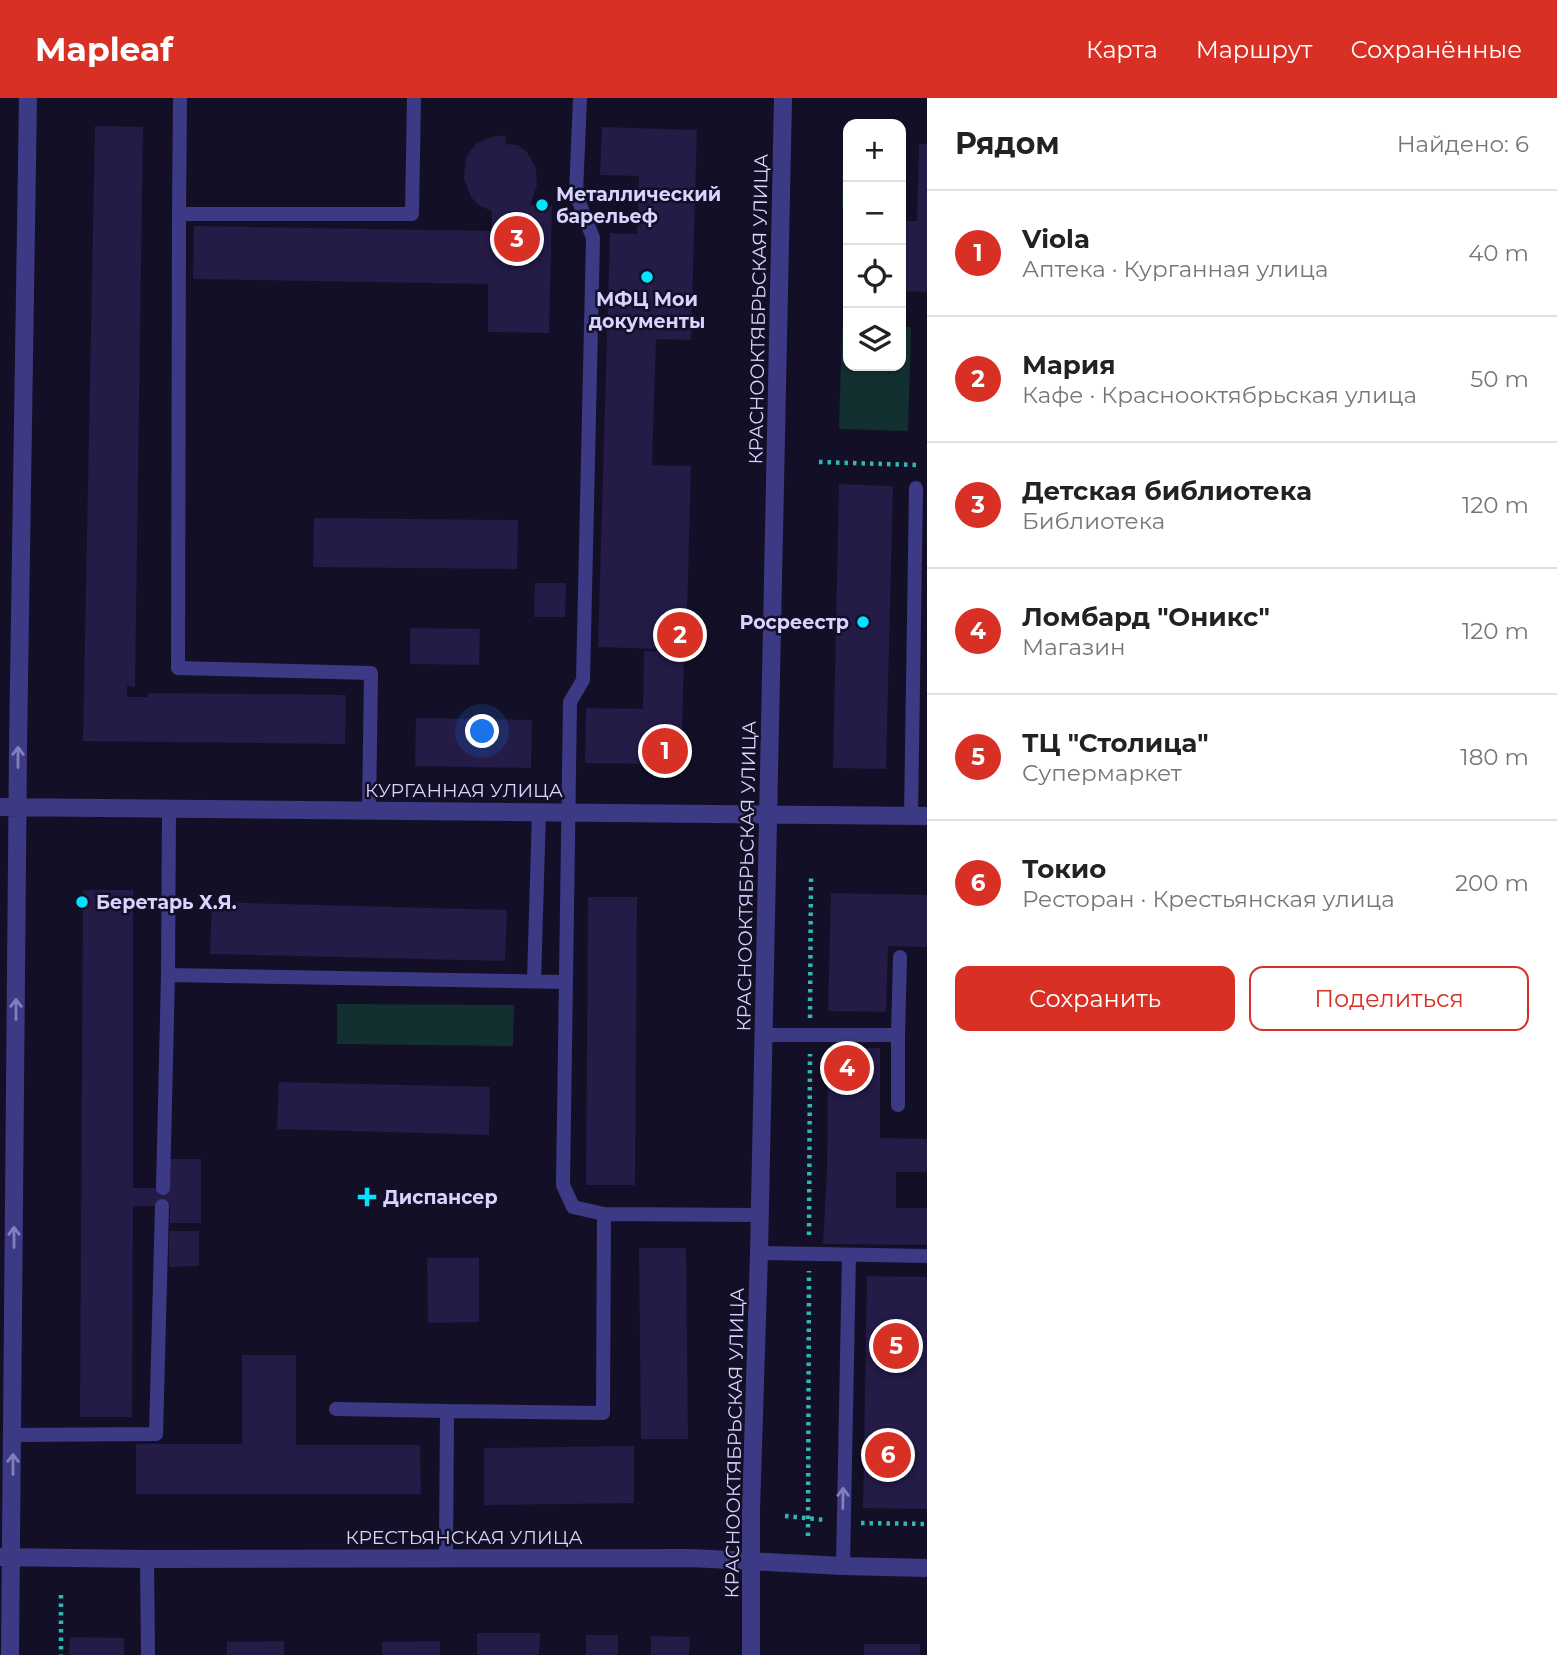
<!DOCTYPE html>
<html lang="ru">
<meta charset="utf-8">
<style>
:root{--surface:#fff;--page:#f2f2f2;--text:#222;--muted:#767676;--line:#e0e0e0;--accent:#d93025}
body{margin:0;font-family:Montserrat,sans-serif;background:var(--page);color:var(--text)}
.controls{position:absolute;right:21px;top:21px;display:grid;overflow:hidden;border-radius:14px;box-shadow:0 2px 5px #0004}
.controls button{width:63px;height:63px;display:grid;place-items:center;padding:0;border:0;border-bottom:2px solid var(--line);background:var(--surface);color:var(--text);font:35px sans-serif}
.you{position:absolute;left:483px;top:634px;width:24px;height:24px;margin:-18px;border:5px solid #fff;border-radius:50%;background:#1a73e8;box-shadow:0 0 0 10px #1a73e833}
.badge{display:grid;place-items:center;width:46px;height:46px;border-radius:50%;background:var(--accent);color:#fff;font-size:23px;font-weight:700}
.pin{position:absolute;translate:-50% -50%;border:4px solid #fff;box-shadow:0 2px 7px #0006}
.list{margin:0;padding:0;list-style:none}
h2{display:flex;justify-content:space-between;align-items:center;height:91px;margin:0;padding:0 28px;font-size:30px}
h2 small{font-size:23px;font-weight:400;color:var(--muted)}
.list li{display:grid;grid-template-columns:46px 1fr auto;gap:21px;align-items:center;box-sizing:border-box;height:126px;padding:0 28px;border-top:2px solid var(--line)}
.list b{display:block;font-size:26px;white-space:nowrap}
.list p{margin:0;font-size:23px;white-space:nowrap;color:var(--muted)}
.list em{font-size:23px;font-style:normal;color:var(--muted)}
.actions{display:flex;gap:14px;padding:21px 28px}
.actions a{flex:1;padding:16px 0;border:2px solid var(--accent);border-radius:14px;text-align:center;font-size:24px;color:var(--accent)}
.actions .main{background:var(--accent);color:#fff}
.icon{flex:none;width:38px;height:38px;fill:none;stroke:currentColor;stroke-width:2;stroke-linecap:round;stroke-linejoin:round}
.map{position:relative;flex:none;width:927px;height:1557px;overflow:hidden}
header{display:flex;align-items:center;gap:42px;box-sizing:border-box;height:98px;padding:0 35px;background:var(--accent);color:#fff}
header strong{font-size:33px}
nav{display:flex;gap:38px;margin-inline-start:auto;font-size:24px}
main{display:flex}
aside{flex:1;background:var(--surface)}
.map>svg:first-child{display:block}
.green{fill:#12302f}
.building{fill:#241b47}
.lines{fill:none;stroke-linecap:round;stroke-linejoin:round}
.path{stroke:#2fb8b0;stroke-width:4.5;stroke-dasharray:3.5 5;stroke-linecap:butt}
.service{stroke:#3d3a85;stroke-width:14}
.tertiary{stroke:#3d3a85;stroke-width:18}
.oneway{stroke:#837fbc}
.poi-dot{fill:#00e5ff;stroke:#130f26;stroke-width:2.5}
.labels{text-anchor:middle;stroke-width:5;stroke-linejoin:round;paint-order:stroke}
.poi-label{font-size:19px;font-weight:bold;fill:#d9d4ff;stroke:#130f26;text-anchor:start}
.street-label{font-size:19px;fill:#d9d4ff;stroke:#130f26}
</style>
<header>
<strong>Mapleaf</strong>
<nav><a>Карта</a><a>Маршрут</a><a>Сохранённые</a></nav>
</header>
<main>
<div class="map">
<svg width="927" height="1557" viewBox="0 0 927 1557">
<rect width="100%" height="100%" fill="#130f26"/>
<!-- green -->
<path class="green" d="M843,48H848V110L842,109Z
M842,228H848V268H901V229H911L908,333L839,331Z
M337,906L514,907L513,948L337,946Z"/>
<!-- building -->
<path class="building" d="M95,28L143,29L135,589L127,588V599H148V595L346,597L345,646L83,643Z
M602,29L697,32L691,242L656,241L652,367L691,368L686,552L598,549L610,135L637,136L639,78L600,77Z
M506,37L505,46L518,47L527,54L536,70L537,87L530,107L552,108L549,235L488,234V186L193,181L194,128L491,133L492,113L480,108L471,99L464,81L466,59L476,46L491,39Z
M919,46H927V194L901,193V123H917Z
M839,386L893,388L886,671L833,670Z
M314,420L518,422L517,471L313,469Z
M535,485H566L565,519H534Z
M410,530L480,531L479,567L410,566Z
M644,553L684,554L682,638L658,666L585,665L586,610L643,611Z
M416,620L532,622L531,670L415,668Z
M83,792H133V1090H170V1061H201V1125H170V1108H133L132,1319H80Z
M831,795L927,797V849L888,848L886,914L828,913Z
M588,799H637L635,1087H586Z
M212,804L507,812L505,863L210,856Z
M828,950H880V1040L927,1041V1074H896V1110H927V1147L823,1146L827,1073Z
M279,984L490,989L489,1037L277,1031Z
M169,1133H199V1168L169,1169Z
M639,1150H686L688,1341H641Z
M427,1160H479V1224L428,1225Z
M867,1178L927,1179V1411L863,1410Z
M242,1257H296V1347H420L421,1396H136V1346H242Z
M634,1348V1405L484,1407V1350Z
M477,1535H540L539,1557H477Z
M586,1537H618V1557H586Z
M651,1538L690,1539L689,1557H651Z
M70,1539L124,1540V1557H69Z
M284,1543V1557H227V1544Z
M440,1543V1557H382V1544Z
M864,1546H920V1557H864Z"/>
<g class="lines">
<!-- path -->
<path class="path" d="M819,364L917,367V370
M810,920L811,779
M809,1137L810,956
M785,1418L825,1422
M861,1425L927,1426
M808,1438L809,1173
M61,1497V1557"/>
<!-- service -->
<path class="service" d="M180,0L179,116H412L414,0
M580,0L576,96L593,140L583,582L570,604L563,1087L573,1109L604,1116
M179,116L178,570L371,575L369,712
M911,718L916,390
M168,877L169,710
M534,883L539,713
M763,937H898V1007
M898,937L900,859
M163,1090L168,877L565,884
M759,1155L927,1158
M336,1311L447,1313
M13,1337L156,1336L162,1108
M446,1460L447,1313L603,1315L604,1116L759,1117
M147,1461L148,1557
M843,1468L849,1157"/>
<!-- tertiary -->
<path class="tertiary" d="M0,709L927,718
M0,1459L147,1461L691,1460L843,1468L927,1470
M10,1557L18,649L28,0
M751,1557V1412L759,1155L783,0"/>
</g>
<!-- one-way arrows -->
<defs><path id="oneway-shaft" d="M-6 0H5M1.5-3L5.5 0L1.5 3" fill="none" stroke-width="1.6" stroke-linecap="round" stroke-linejoin="round" transform="scale(1.75)"/></defs>
<g class="oneway">
<use href="#oneway-shaft" transform="translate(18 659) rotate(-90)"/>
<use href="#oneway-shaft" transform="translate(16 911) rotate(-90)"/>
<use href="#oneway-shaft" transform="translate(14 1139) rotate(-90)"/>
<use href="#oneway-shaft" transform="translate(13 1366) rotate(-90)"/>
<use href="#oneway-shaft" transform="translate(843 1400) rotate(-89)"/>
</g>
<!-- markers -->
<g class="poi-dot">
<circle cx="542" cy="107" r="7"/>
<circle cx="647" cy="179" r="7"/>
<circle cx="863" cy="524" r="7"/>
<circle cx="82" cy="804" r="7"/>
<path d="M363.5 1088.5h7v7h7v7h-7v7h-7v-7h-7v-7h7z"/>
</g>
<g class="labels">
<!-- poi labels -->
<g class="poi-label">
<text x="556" y="103">Металлический<tspan x="556" dy="22">барельеф</tspan></text>
<text x="647" y="208" text-anchor="middle">МФЦ Мои<tspan x="647" dy="22">документы</tspan></text>
<text x="849" y="531" text-anchor="end">Росреестр</text>
<text x="96" y="811">Беретарь Х.Я.</text>
<text x="383" y="1106">Диспансер</text>
</g>
<!-- street labels -->
<g class="street-label">
<text transform="translate(758 211) rotate(-89)" y="7">КРАСНООКТЯБРЬСКАЯ УЛИЦА</text>
<text x="464" y="699">КУРГАННАЯ УЛИЦА</text>
<text transform="translate(746 778) rotate(-89)" y="7">КРАСНООКТЯБРЬСКАЯ УЛИЦА</text>
<text transform="translate(734 1345) rotate(-89)" y="7">КРАСНООКТЯБРЬСКАЯ УЛИЦА</text>
<text x="464" y="1446">КРЕСТЬЯНСКАЯ УЛИЦА</text>
</g>
</g>
</svg>
<div class="controls">
<button>+</button>
<button>−</button>
<button><svg class="icon" aria-label="locate" viewBox="0 0 24 24"><circle cx="12" cy="12" r="6"/><path d="M12 2v4M12 18v4M2 12h4M18 12h4"/></svg></button>
<button><svg class="icon" aria-label="layers" viewBox="0 0 24 24"><path d="M12 4l9 5-9 5-9-5zM3 14l9 5 9-5"/></svg></button>
</div>
<div class="you"></div>
<div class="pin badge" style="left:665px;top:653px">1</div>
<div class="pin badge" style="left:680px;top:537px">2</div>
<div class="pin badge" style="left:517px;top:141px">3</div>
<div class="pin badge" style="left:847px;top:970px">4</div>
<div class="pin badge" style="left:896px;top:1248px">5</div>
<div class="pin badge" style="left:888px;top:1357px">6</div>
</div>
<aside>
<h2>Рядом<small>Найдено: 6</small></h2>
<ul class="list">
<li><span class="badge">1</span><div><b>Viola</b><p>Аптека · Курганная улица</p></div><em>40 m</em></li>
<li><span class="badge">2</span><div><b>Мария</b><p>Кафе · Краснооктябрьская улица</p></div><em>50 m</em></li>
<li><span class="badge">3</span><div><b>Детская библиотека</b><p>Библиотека</p></div><em>120 m</em></li>
<li><span class="badge">4</span><div><b>Ломбард &quot;Оникс&quot;</b><p>Магазин</p></div><em>120 m</em></li>
<li><span class="badge">5</span><div><b>ТЦ &quot;Столица&quot;</b><p>Супермаркет</p></div><em>180 m</em></li>
<li><span class="badge">6</span><div><b>Токио</b><p>Ресторан · Крестьянская улица</p></div><em>200 m</em></li>
</ul>
<div class="actions"><a class="main">Сохранить</a><a>Поделиться</a></div>
</aside>
</main>
